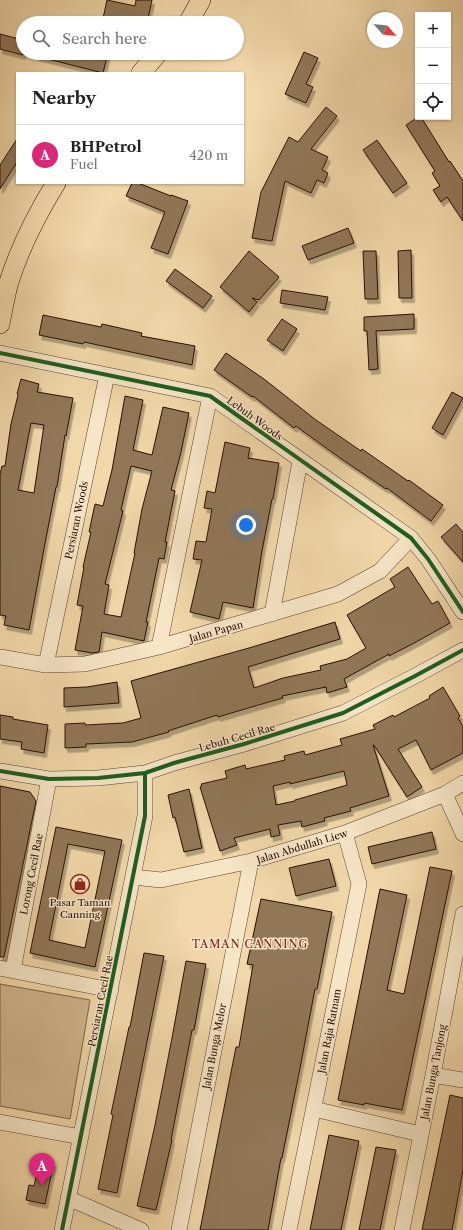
<!DOCTYPE html>
<meta charset="utf-8">
<style>
:root{--surface:#fff;--page:#f2f2f2;--text:#222;--muted:#767676;--line:#e0e0e0;--accent:#db2777}
body{margin:0;font-family:"Libre Caslon Text",serif;background:var(--page);color:var(--text)}
.controls{position:absolute;right:12px;top:12px;display:grid;overflow:hidden;border-radius:0px;box-shadow:0 1px 3px #0004}
.controls button{width:36px;height:36px;display:grid;place-items:center;padding:0;border:0;border-bottom:1px solid var(--line);background:var(--surface);color:var(--text);font:20px sans-serif}
.compass{position:absolute;left:367px;top:12px;width:36px;height:36px;border-radius:50%;background:var(--surface);box-shadow:0 1px 3px #0004;rotate:118deg}
.you{position:absolute;left:246px;top:525px;width:14px;height:14px;margin:-10px;border:3px solid #fff;border-radius:50%;background:#1a73e8;box-shadow:0 0 0 6px #1a73e833}
.badge{display:grid;place-items:center;width:26px;height:26px;border-radius:50%;background:var(--accent);color:#fff;font-size:13px;font-weight:700}
.pin{position:absolute;translate:-50% -33px;filter:drop-shadow(0 1px 2px #0008)}
.pin::after{content:'';position:absolute;top:21px;width:14px;height:12px;background:inherit;clip-path:polygon(0 0,100% 0,50% 100%)}
.list{margin:0;padding:0;list-style:none}
h2{display:flex;justify-content:space-between;align-items:center;height:52px;margin:0;padding:0 16px;font-size:17px}
h2 small{font-size:13px;font-weight:400;color:var(--muted)}
.list li{display:grid;grid-template-columns:26px 1fr auto;gap:12px;align-items:center;box-sizing:border-box;height:60px;padding:0 16px;border-top:1px solid var(--line)}
.list b{display:block;font-size:15px;white-space:nowrap}
.list p{margin:0;font-size:13px;white-space:nowrap;color:var(--muted)}
.list em{font-size:13px;font-style:normal;color:var(--muted)}
.icon{flex:none;width:22px;height:22px;fill:none;stroke:currentColor;stroke-width:2;stroke-linecap:round;stroke-linejoin:round}
.map{position:relative;flex:none;width:463px;height:1230px;overflow:hidden}
.search{position:absolute;background:var(--surface);box-shadow:0 1px 3px #0004;left:16px;top:16px;width:228px;height:44px;display:flex;align-items:center;gap:10px;box-sizing:border-box;padding:0 14px;border-radius:22px;color:var(--muted);font-size:15px}
.panel{position:absolute;background:var(--surface);box-shadow:0 1px 3px #0004;left:16px;top:72px;width:228px;height:112px;border-radius:0px}
.map>svg:first-child{display:block}
.green{fill:#cfb58d;stroke:#7c6248}
.building{fill:#917759;stroke:#2a0f03;fill-rule:evenodd;filter:url(#shadow)}
.lines{fill:none;stroke-linecap:round;stroke-linejoin:round}
.minor-casing{stroke:#5c412c;stroke-width:16}
.major-casing{stroke:#2a0f03;stroke-width:20}
.minor{stroke:#f6e5c7;stroke-width:15}
.major{stroke:#f1d7a9;stroke-width:19}
.cycleway-casing{stroke:#f6e5c7;stroke-width:6}
.cycleway{stroke:#1b5e20;stroke-width:4}
.labels{text-anchor:middle;stroke-width:3;stroke-linejoin:round;paint-order:stroke}
.street-label{font-size:10px;fill:#2a0f03;stroke:#f6e5c7}
.poi-label{font-size:10px;fill:#2a0f03;stroke:#f6e5c7}
.neighbourhood-label{font-size:11px;letter-spacing:1px;fill:#7a1f14;stroke:#f6e5c7}
</style>
<div class="map">
<svg width="463" height="1230" viewBox="0 0 463 1230">
<defs>
<filter id="shadow"><feDropShadow dx="2.5" dy="4.5" stdDeviation="0" flood-color="#0004"/></filter>
</defs>
<rect width="100%" height="100%" fill="#f1d7a9"/>
<filter id="stains"><feTurbulence type="fractalNoise" baseFrequency=".005" numOctaves="4"/><feColorMatrix values="0 0 0 0 .2 0 0 0 0 .09 0 0 0 0 .02 0 0 0 .5 -.17"/></filter>
<radialGradient id="worn" r=".72"><stop offset=".6" stop-color="#630" stop-opacity="0"/><stop offset="1" stop-color="#630" stop-opacity=".3"/></radialGradient>
<!-- green -->
<path class="green" d="M0,984L90,1000L70,1119L0,1106Z"/>
<!-- building -->
<path class="building" d="M107,0L135,6L136,0H152L147,23H102Z
M0,34L23,40V55L0,49Z
M304,52L318,58L306,84L313,87L306,103L285,94Z
M36,53H83L95,56V53H108L103,73L36,56Z
M326,107L337,116L311,149L328,157L322,170L328,173L324,183L317,180L311,193L285,181L272,241L252,238L261,192L289,137L298,142Z
M418,117H421L449,162L450,161L463,181V221L447,197L441,202L433,190L440,186L432,173L435,171L406,125Z
M17,139V162L0,189V165Z
M377,140L407,183L393,193L363,150Z
M132,183H138L171,196V195L188,201L168,254L151,248L165,212L126,196Z
M348,228L354,243L308,260L302,246Z
M411,250L412,298H399L398,251Z
M249,251L279,277L259,300L252,298L257,302L249,312L220,287Z
M363,251H376L378,299H365Z
M175,269L212,296L203,308L166,281Z
M282,290L328,297L325,310L280,303Z
M414,314V329L376,331L378,369L369,370L367,331H364V317Z
M43,315L101,327L102,324L142,333L141,336L195,346L192,365L84,342L83,344L39,335Z
M282,319L297,329L283,351L267,340Z
M226,353L264,379L316,420L361,451L362,449L408,481L409,480L443,505L431,521L387,488L386,489L340,458L296,426L294,428L253,396L252,397L214,370Z
M21,379L39,384L37,392L73,398L66,436L65,435L57,487H56L46,538L29,630L4,625L6,616L0,615V474L2,466H5L11,424L18,395L17,394ZM31,423L44,425L34,493L18,490Z
M452,392L463,398L443,435L432,428Z
M125,396L143,400L133,450L152,455L163,407L189,413L181,452L171,490L175,491L165,542H167L164,559L159,558L146,622H148L144,641L102,632L99,652L92,653L75,650L83,606L77,605L84,567H83L91,532H89L95,504L103,506L112,470ZM131,466L152,471L142,509L134,553H135L121,617L104,614L109,585L105,584L123,511L121,510Z
M225,442L250,448L248,458L279,463L273,499H272L262,551L253,608L223,602L219,619L190,612L202,560L193,559L196,541L206,542L212,509L204,508L207,491L215,493Z
M456,524L463,532V562L441,537Z
M408,567L432,604L438,601L450,623L416,642L389,656V654L344,679L347,687L327,693L326,687L282,696L283,698L255,706L218,717L217,715L168,731L169,732L132,742L86,744V747L65,748V724L85,723V725L123,723L141,718L131,681L249,648L335,622L340,639L248,667L254,688L283,678L321,670L320,666L347,659L366,648L347,615L395,587L390,579Z
M117,682L119,703L64,707V688L87,687Z
M443,687L460,716L458,718L463,726V753L431,770L416,740L398,749L422,787L407,797L374,745H373L389,796L350,808L351,811L324,818L325,821L302,827L301,821L278,825L280,835L271,837L270,829L234,838L237,845L220,851L200,787L202,786L201,784L227,778L225,771L245,765L246,769L285,760L284,756L304,751L305,755L342,745L340,739L375,729L373,725L393,715L394,717L430,698L429,696ZM344,771L347,785L295,800V801L276,805L273,786L290,782V784Z
M0,715L13,717V719L48,725L44,753L21,749L22,742L0,739Z
M0,786L30,792L36,801L4,957H0Z
M189,789L202,848L184,852L175,817L173,818L168,795Z
M56,827L122,840L95,967L30,953ZM68,844L105,851L85,948L49,940Z
M432,832L436,849L372,864L368,847Z
M329,859L336,886L296,896L289,868Z
M430,867L452,871L402,1110L364,1103V1105L338,1100L380,889L407,895L387,990L404,994Z
M261,899L332,912L317,989H315L301,1063L282,1158H281L268,1230H200L236,1047H239L253,965L247,964Z
M144,953L164,956L117,1193L98,1189L113,1115L111,1114L129,1027H130Z
M186,961L206,964L194,1030H192L171,1140H172L156,1210L137,1206L155,1125L172,1038Z
M450,1095L463,1098V1170L452,1230H422Z
M329,1135L359,1141L341,1230H310Z
M376,1147L396,1150L380,1230H359Z
M40,1159L54,1162L45,1204L26,1200L29,1185L34,1186Z"/>
<g class="lines">
<defs>
<path id="minor" d="M0,353L210,396L411,538L428,559L463,612
M272,614L300,461
M159,647L210,396
M0,657L46,665L85,664L159,647L338,594L380,571L411,538
M46,665L107,375
M0,771L49,779L98,778L145,773L174,763L244,744L343,713L415,676L463,650
M445,794L463,834
M133,877L161,880L251,861L345,833L445,794L463,783
M0,968L111,990
M13,970L49,779
M433,1075L463,1080
M314,1109L420,1134
M0,1122L81,1137
M68,1198L141,1230
M62,1230L145,816V773
M179,1230L251,861
M289,1230L359,884L345,833
M402,1230L433,1075L463,914"/>
<path id="major" d="M188,23L201,0
M141,73L158,53
M0,324C3,310 5,296 9,282C20,247 37,214 56,183"/>
</defs>
<!-- minor casing -->
<use href="#minor" class="minor-casing"/>
<!-- major casing -->
<use href="#major" class="major-casing"/>
<!-- minor -->
<use href="#minor" class="minor"/>
<!-- major -->
<use href="#major" class="major"/>
<defs>
<path id="cycleway" d="M0,353L210,396L411,538L428,559L463,612
M0,771L49,779L98,778L145,773L174,763L244,744L343,713L415,676L463,650
M62,1230L145,816V773"/>
</defs>
<!-- cycleway casing -->
<use href="#cycleway" class="cycleway-casing"/>
<!-- cycleway -->
<use href="#cycleway" class="cycleway"/>
</g>
<!-- icons -->
<defs>
<symbol id="shop-ring" viewBox="-11 -11 22 22"><circle r="9.5" fill="#f6e5c7" stroke="#8f2418" stroke-width="1.5"/><path d="M-5-2.5h2.3a2.7 3.5 0 0 1 5.4 0H5L5.5 6h-11ZM-1.5-2.5h3a1.5 2.3 0 0 0-3 0Z" fill="#8f2418"/></symbol>
</defs>
<g fill-rule="evenodd">
<use href="#shop-ring" x="69" y="873" width="22" height="22"/>
</g>
<g class="labels">
<!-- street labels -->
<g class="street-label">
<text transform="translate(255 418) rotate(36)" y="4">Lebuh Woods</text>
<text transform="translate(76 520) rotate(-78)" y="4">Persiaran Woods</text>
<text transform="translate(216 631) rotate(-16)" y="4">Jalan Papan</text>
<text transform="translate(237 737) rotate(-16)" y="4">Lebuh Cecil Rae</text>
<text transform="translate(302 846) rotate(-17)" y="4">Jalan Abdullah Liew</text>
<text transform="translate(31 874) rotate(-79)" y="4">Lorong Cecil Rae</text>
<text transform="translate(100 1001) rotate(-79)" y="4">Persiaran Cecil Rae</text>
<text transform="translate(329 1031) rotate(-79)" y="4">Jalan Raja Ratnam</text>
<text transform="translate(214 1046) rotate(-79)" y="4">Jalan Bunga Melor</text>
<text transform="translate(433 1072) rotate(-79)" y="4">Jalan Bunga Tanjong</text>
</g>
<!-- poi labels -->
<g class="poi-label">
<text x="80" y="906">Pasar Taman<tspan x="80" dy="12">Canning</tspan></text>
</g>
<!-- neighbourhood labels -->
<g class="neighbourhood-label">
<text x="250" y="948">TAMAN CANNING</text>
</g>
</g>
<rect width="100%" height="100%" filter="url(#stains)"/>
<rect width="100%" height="100%" fill="url(#worn)"/>
</svg>
<div class="controls">
<button>+</button>
<button>−</button>
<button><svg class="icon" aria-label="locate" viewBox="0 0 24 24"><circle cx="12" cy="12" r="6"/><path d="M12 2v4M12 18v4M2 12h4M18 12h4"/></svg></button>
</div>
<svg class="compass" viewBox="-18 -18 36 36"><path d="M0-13l5 13h-10z" fill="#e53935"/><path d="M0 13l5-13h-10z" fill="#767676"/></svg>
<div class="you"></div>
<div class="pin badge" style="left:42px;top:1186px">A</div>
<div class="search"><svg class="icon" aria-label="search" viewBox="0 0 24 24"><circle cx="10" cy="10" r="6"/><path d="M15 15l6 6"/></svg>Search here</div>
<section class="panel">
<h2>Nearby<small></small></h2>
<ul class="list">
<li><span class="badge">A</span><div><b>BHPetrol</b><p>Fuel</p></div><em>420 m</em></li>
</ul>
</section>
</div>
